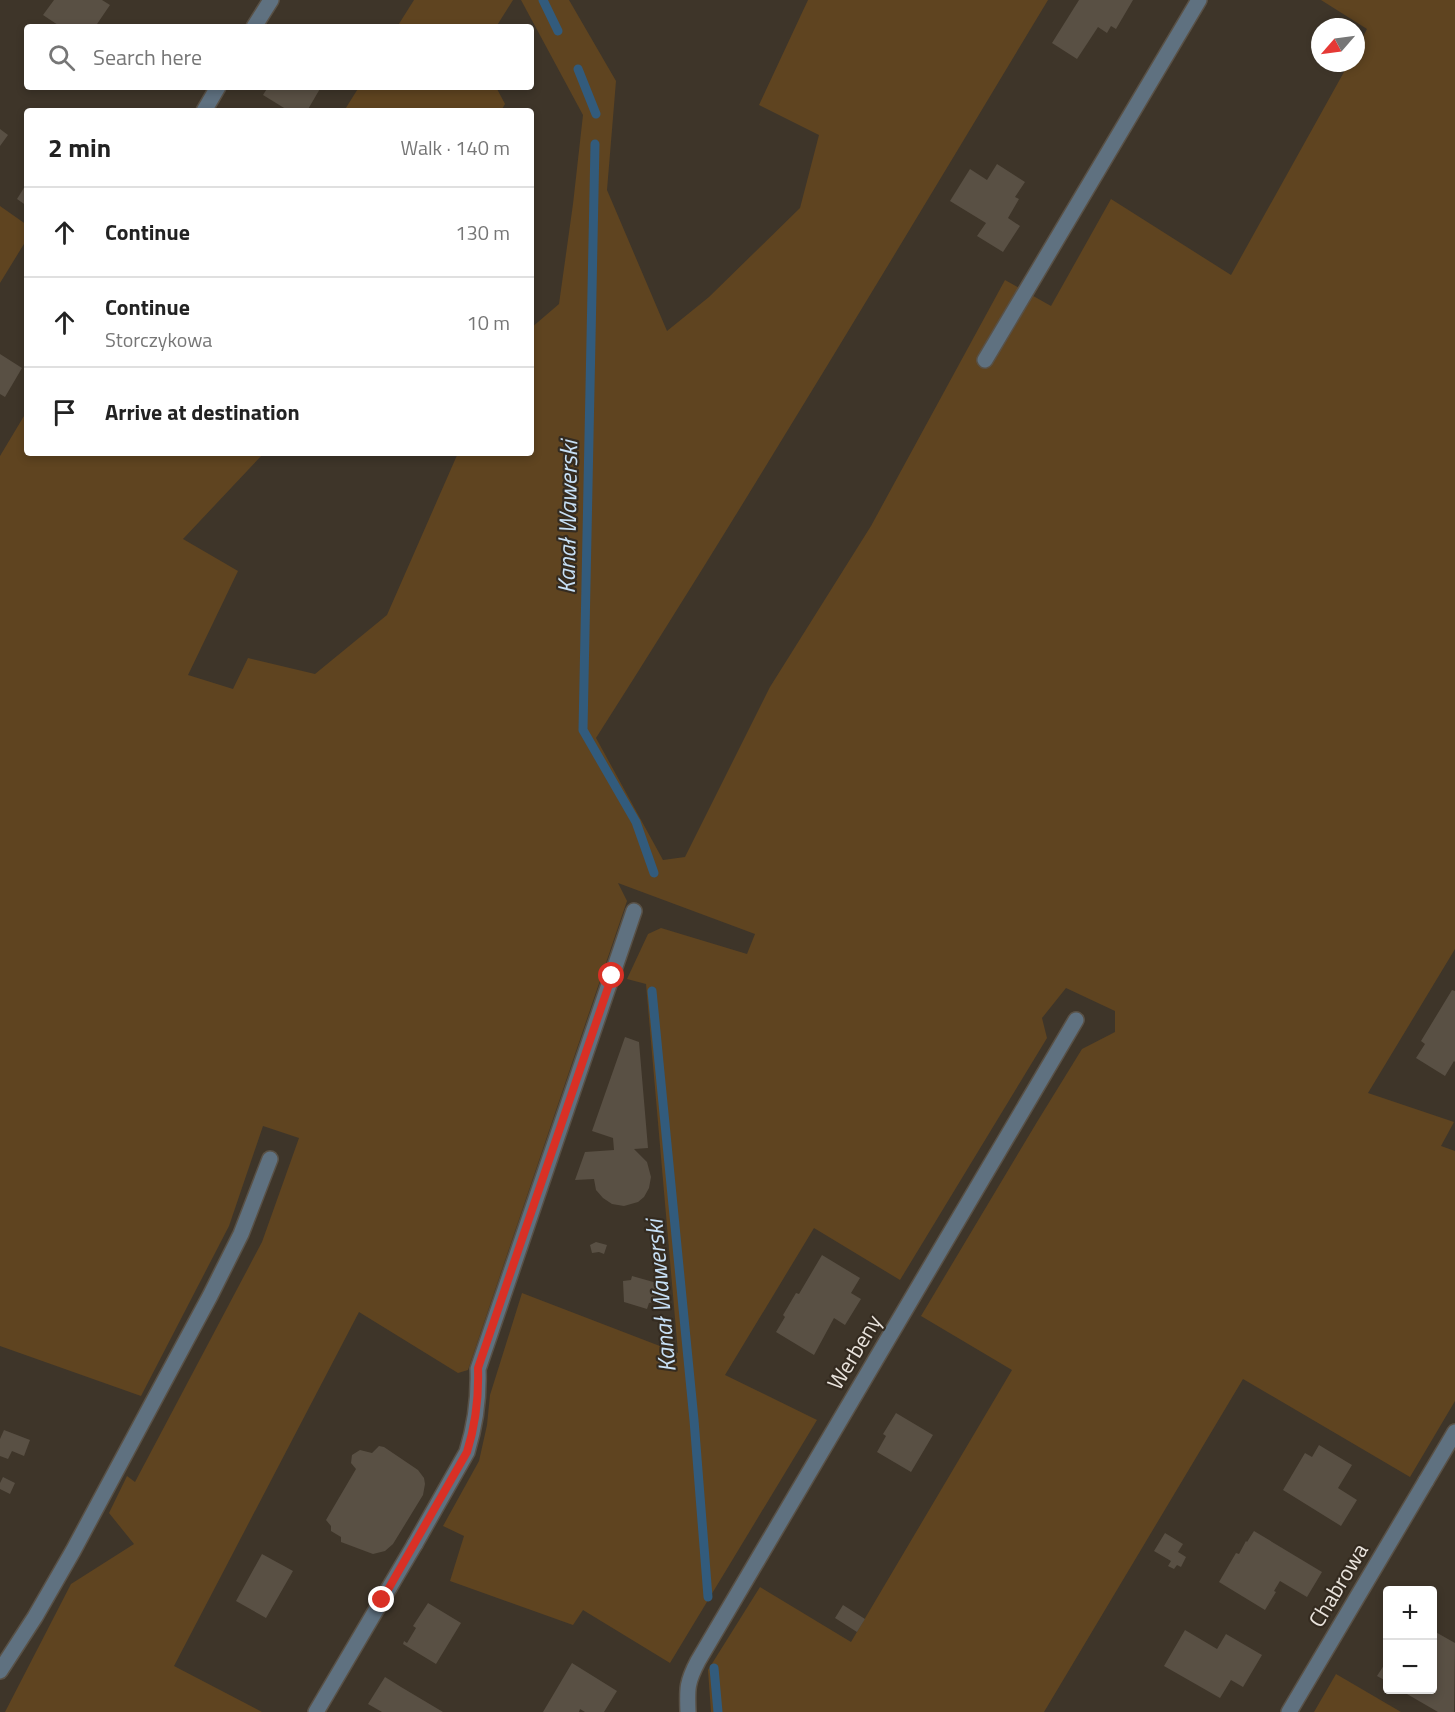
<!DOCTYPE html>
<meta charset="utf-8">
<style>
:root{--surface:#fff;--page:#f6f6f6;--text:#222;--muted:#767676;--line:#e0e0e0}
body{margin:0;font-family:"Titillium Web",sans-serif;background:var(--page);color:var(--text)}
.controls{position:absolute;right:18px;bottom:18px;display:grid;overflow:hidden;border-radius:6px;box-shadow:0 3px 9px #0003}
.controls button{width:54px;height:54px;display:grid;place-items:center;padding:0;border:0;border-bottom:2px solid var(--line);background:var(--surface);color:var(--text);font:30px sans-serif}
.compass{position:absolute;left:1311px;top:18px;width:54px;height:54px;border-radius:50%;background:var(--surface);box-shadow:0 3px 9px #0003;rotate:242deg}
.stop{position:absolute;width:18px;height:18px;margin:-14px;border:4px solid #d93025;border-radius:50%;background:#fff}
.stop.end{background:#d93025;border-color:#fff;box-shadow:0 2px 6px #0008}
.list{margin:0;padding:0;list-style:none}
h2{display:flex;justify-content:space-between;align-items:center;height:78px;margin:0;padding:0 24px;font-size:26px}
h2 small{font-size:20px;font-weight:400;color:var(--muted)}
.list li{display:grid;grid-template-columns:39px 1fr auto;gap:18px;align-items:center;box-sizing:border-box;height:90px;padding:0 24px;border-top:2px solid var(--line)}
.list b{display:block;font-size:22px;white-space:nowrap}
.list p{margin:0;font-size:20px;white-space:nowrap;color:var(--muted)}
.list em{font-size:20px;font-style:normal;color:var(--muted)}
.icon{flex:none;width:33px;height:33px;fill:none;stroke:currentColor;stroke-width:2;stroke-linecap:round;stroke-linejoin:round}
.map{position:relative;flex:none;width:1455px;height:1712px;overflow:hidden}
.search{position:absolute;background:var(--surface);box-shadow:0 3px 9px #0003;left:24px;top:24px;width:510px;height:66px;display:flex;align-items:center;gap:15px;box-sizing:border-box;padding:0 21px;border-radius:6px;color:var(--muted);font-size:22px}
.panel{position:absolute;background:var(--surface);box-shadow:0 3px 9px #0003;left:24px;top:108px;width:510px;height:348px;border-radius:6px}
.map>svg:first-child{display:block}
.green{fill:#5f4420}
.lines{fill:none;stroke-linecap:round;stroke-linejoin:round}
.stream{stroke:#325b7c;stroke-width:9}
.building{fill:#595044}
.lane-casing{stroke:#595146;stroke-width:18}
.street-casing{stroke:#595146;stroke-width:18}
.lane{stroke:#5f7180;stroke-width:15}
.street{stroke:#5f7180;stroke-width:15}
.route{stroke:#d93025;stroke-width:8}
.labels{text-anchor:middle;stroke-width:4.5;stroke-linejoin:round;paint-order:stroke}
.street-label{font-size:22px;fill:#e9e3dc;stroke:#342b20}
.water-label{font-size:24px;font-style:italic;fill:#c7e0f6;stroke:#342b20}
</style>
<div class="map">
<svg width="1455" height="1712" viewBox="0 0 1455 1712">
<rect width="100%" height="100%" fill="#3e3529"/>
<!-- green -->
<path class="green" d="M414,0H513L496,27H397Z
M521,0H569L616,81L607,190L667,331L709,297L800,208L819,135L759,105L808,0H1048C899,247 751,495 596,738L663,860L685,857L770,687L871,526L1005,280L1051,306L1111,199L1231,275L1349,63H1356V50L1367,29L1321,0H1455V949L1368,1093L1454,1122L1441,1146L1455,1151V1401L1410,1477L1243,1379L1044,1712H711L708,1670L760,1587L851,1642L1012,1370L921,1316L1037,1122L1082,1049L1115,1032V1011L1066,988L1042,1018L1047,1038L900,1280L814,1228L725,1375L817,1420L670,1663L583,1610L573,1625L450,1581L464,1536L443,1526L479,1461L487,1425L490,1395L522,1293L678,1353L646,984L627,979L648,934L661,928L747,954L755,934L618,883L627,901L468,1370L458,1373L359,1312L174,1666L262,1712H5L71,1584L134,1544L109,1513L127,1476L135,1482L262,1242L299,1138L263,1126L229,1226L141,1396L0,1346V456L27,411V453H264L183,539L238,571L188,675L233,689L248,658L315,674L387,615L458,453H531V328L559,304L573,204L583,115Z
M359,87H496L505,104L501,111H344Z
M0,206L27,225V239L0,283Z
M1336,1674L1401,1712H1314Z"/>
<g class="lines">
<!-- stream -->
<path class="stream" d="M543,0L558,31
M578,69L596,114
M595,144L583,730L636,822L654,873
M652,991L694,1420L708,1597
M714,1668L718,1712"/>
</g>
<!-- building -->
<path class="building" d="M54,0H102L110,5L95,27H61L43,15Z
M1079,0H1133L1116,29L1111,26L1107,33L1098,27L1077,59L1052,43Z
M268,87H321L307,111H289L263,95Z
M0,129L8,135L0,146Z
M997,164L1025,182L1015,197L1019,199L1008,218L1020,226L1003,252L977,236L986,223L950,201L970,169L987,180Z
M27,183V206L17,199Z
M0,354L22,368L5,397L0,394Z
M1452,990L1455,991V1062L1454,1061L1445,1076L1416,1058L1425,1044L1421,1041Z
M625,1037L639,1042L648,1148L634,1149L647,1162L651,1177L649,1188L644,1197L638,1202L624,1206L612,1204L603,1198L596,1190L594,1179L575,1180L585,1152L614,1150L613,1138L592,1131Z
M596,1242L607,1245L604,1254L599,1252L592,1253L590,1245Z
M822,1255L860,1278L851,1293L861,1299L845,1325L834,1318L814,1355L776,1332L785,1317L783,1315L796,1293L799,1294Z
M632,1276L657,1283L659,1301L649,1303L647,1309L624,1302L623,1281L631,1280Z
M896,1413L933,1435L911,1472L877,1452L886,1436L883,1434Z
M4,1430L30,1440L24,1456L12,1451L8,1459L0,1456V1439Z
M1319,1445L1352,1465L1338,1488L1357,1500L1341,1526L1283,1490L1305,1453L1312,1457Z
M379,1446L384,1447L418,1470L424,1478L425,1484L423,1495L393,1544L385,1551L373,1554L341,1542V1537L331,1531V1526L326,1520L356,1469L351,1463L352,1455L360,1450L372,1453Z
M3,1477L15,1483L10,1494L0,1489V1483Z
M1254,1531L1322,1572L1307,1597L1280,1581L1274,1591L1276,1592L1265,1610L1219,1582L1236,1553L1239,1554L1246,1541L1247,1542Z
M1165,1533L1183,1544L1178,1552L1186,1557L1181,1567L1177,1565L1174,1569L1168,1566L1171,1561L1154,1551Z
M262,1554L293,1571L266,1618L236,1601Z
M428,1603L461,1623L436,1664L403,1644L404,1641L407,1643L416,1628L413,1626Z
M843,1605L865,1619L857,1632L835,1618Z
M1185,1630L1217,1649L1226,1634L1262,1655L1243,1687L1231,1680L1220,1698L1164,1666Z
M1432,1630L1455,1643L1454,1712H1438L1400,1690H1432Z
M1388,1659V1682L1377,1676Z
M572,1663L617,1691L604,1712H585L580,1709L579,1712H543Z
M385,1677L401,1687L443,1712H382L368,1704Z"/>
<g class="lines">
<defs>
<path id="lane" d="M254,27L271,0
M204,111L218,87
M985,360L1199,0
M1426,1481L1455,1432
M415,1544L467,1452C475,1426 479,1396 478,1369L634,911
M0,1671L35,1617L73,1551L210,1296L241,1234L270,1159"/>
<path id="street" d="M316,1712L415,1544
M688,1712C687,1688 687,1682 698,1661L1076,1020
M1289,1712L1426,1481"/>
</defs>
<!-- lane casing -->
<use href="#lane" class="lane-casing"/>
<!-- street casing -->
<use href="#street" class="street-casing"/>
<!-- lane -->
<use href="#lane" class="lane"/>
<!-- street -->
<use href="#street" class="street"/>
</g>
<g class="lines">
<!-- route -->
<path class="route" d="M382,1600L467,1452C475,1426 479,1396 478,1368L612,976"/>
</g>
<g class="labels">
<!-- street labels -->
<g class="street-label">
<text transform="translate(854 1352) rotate(-59)" y="8">Werbeny</text>
<text transform="translate(1338 1585) rotate(-59)" y="8">Chabrowa</text>
</g>
<!-- water labels -->
<g class="water-label">
<text transform="translate(568 517) rotate(-89)" y="8">Kanał Wawerski</text>
<text transform="translate(661 1296) rotate(-95)" y="8">Kanał Wawerski</text>
</g>
</g>
</svg>
<div class="controls">
<button>+</button>
<button>−</button>
</div>
<svg class="compass" viewBox="-18 -18 36 36"><path d="M0-13l5 13h-10z" fill="#e53935"/><path d="M0 13l5-13h-10z" fill="#767676"/></svg>
<div class="stop" style="left:612px;top:976px"></div>
<div class="stop end" style="left:382px;top:1600px"></div>
<div class="search"><svg class="icon" aria-label="search" viewBox="0 0 24 24"><circle cx="10" cy="10" r="6"/><path d="M15 15l6 6"/></svg>Search here</div>
<section class="panel">
<h2>2 min<small>Walk · 140 m</small></h2>
<ul class="list">
<li><svg class="icon" aria-label="ahead" viewBox="0 0 24 24"><path d="M12 20V5M6 11l6-6 6 6"/></svg><div><b>Continue</b></div><em>130 m</em></li>
<li><svg class="icon" aria-label="ahead" viewBox="0 0 24 24"><path d="M12 20V5M6 11l6-6 6 6"/></svg><div><b>Continue</b><p>Storczykowa</p></div><em>10 m</em></li>
<li><svg class="icon" aria-label="arrive" viewBox="0 0 24 24"><path d="M6 21V4h12l-3 4 3 4H6"/></svg><div><b>Arrive at destination</b></div></li>
</ul>
</section>
</div>
